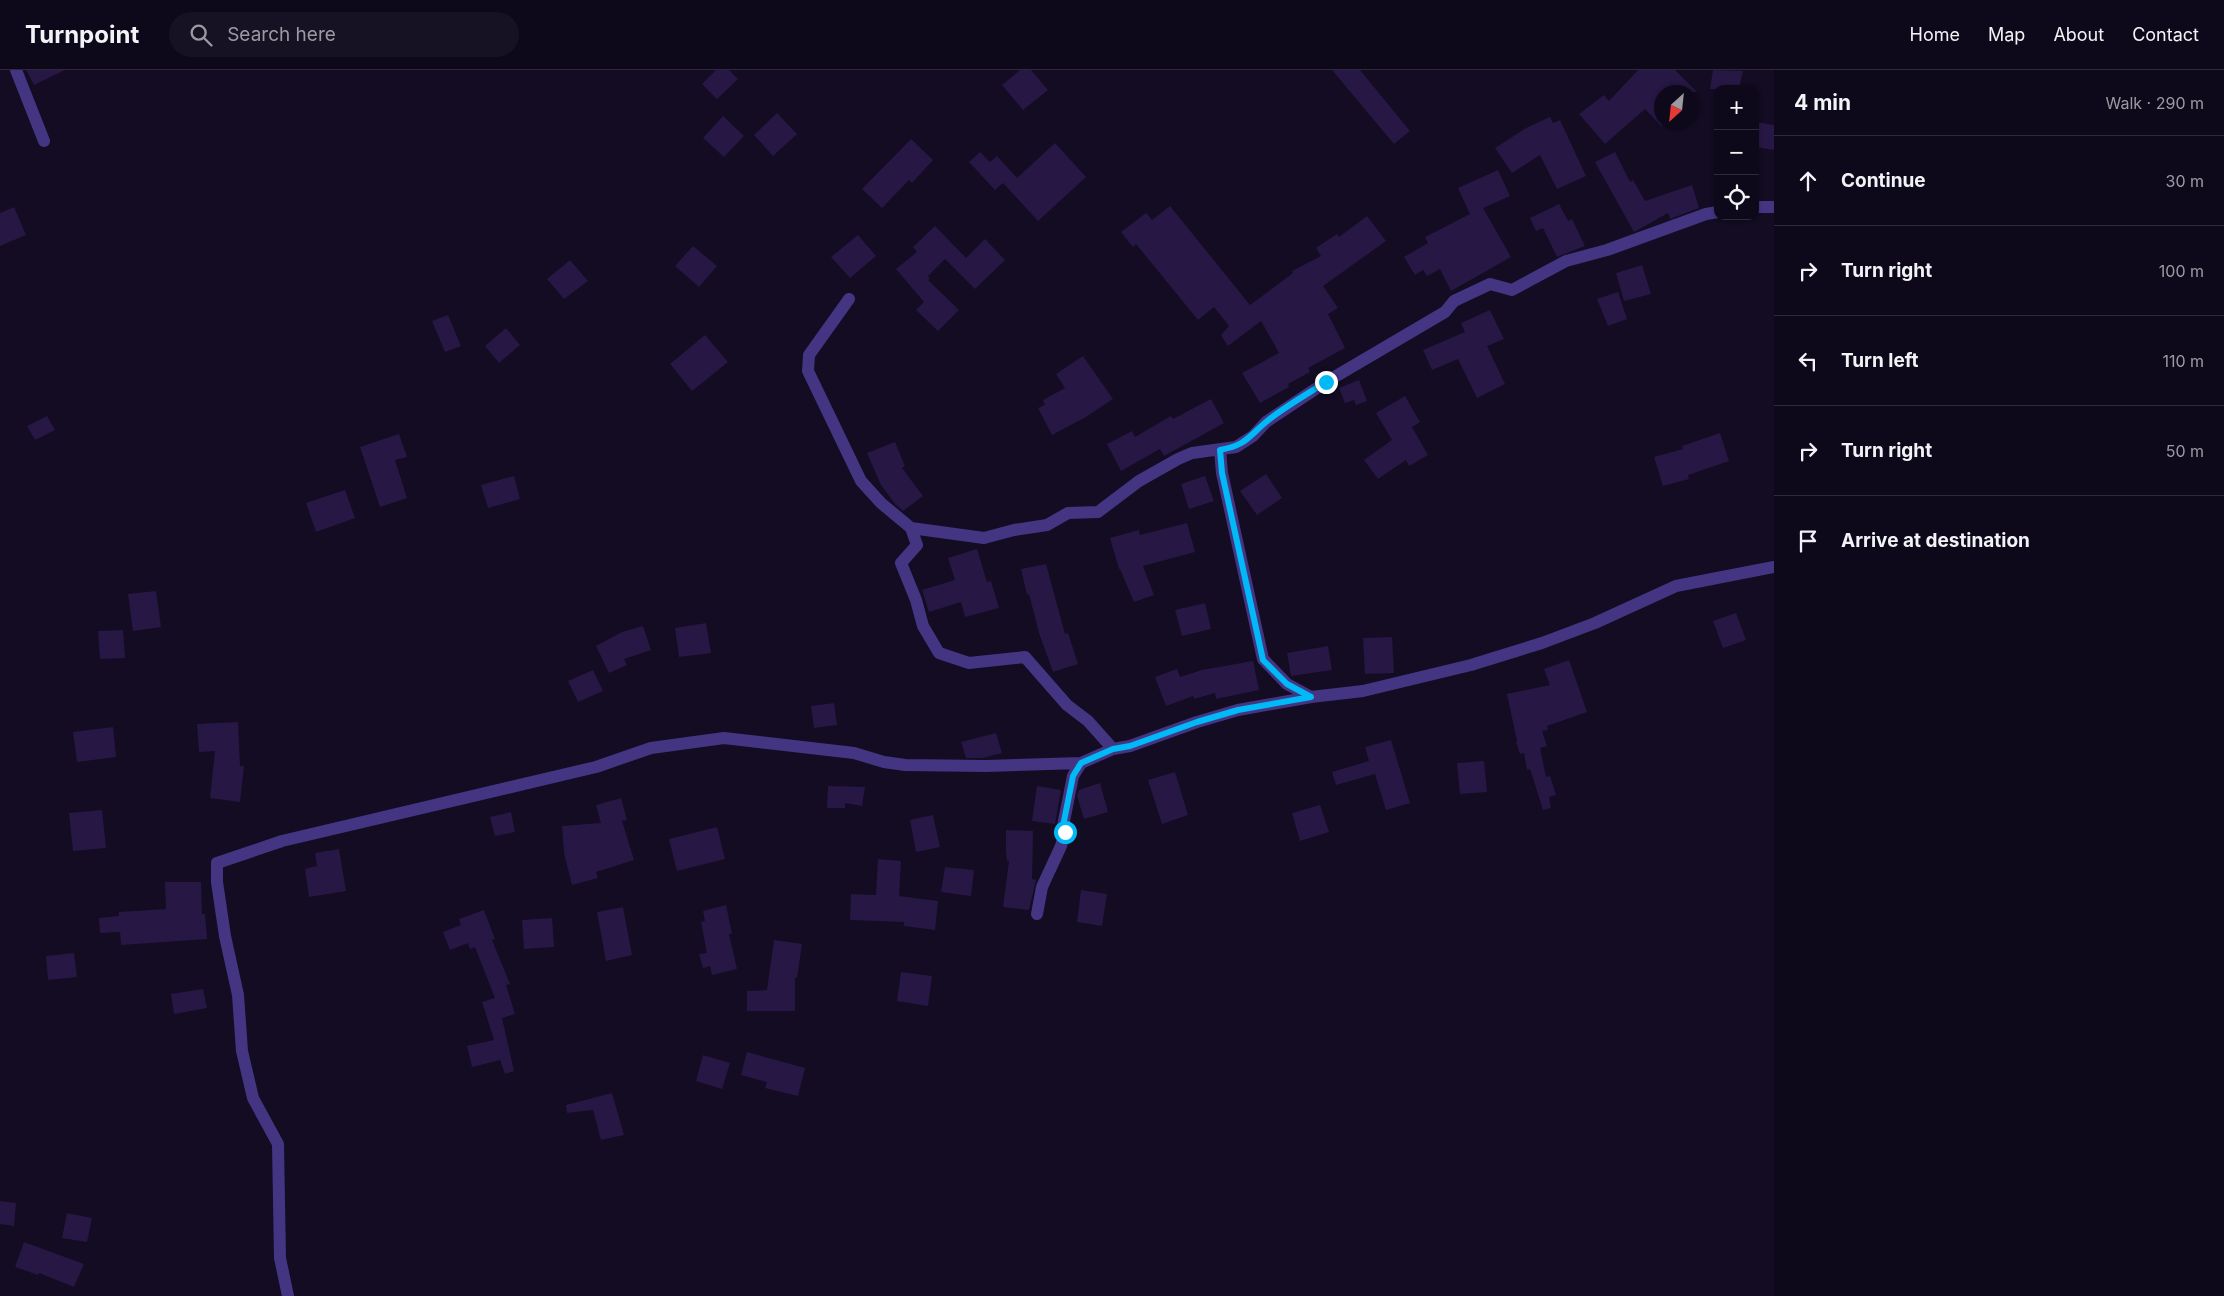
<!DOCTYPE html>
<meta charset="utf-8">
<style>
:root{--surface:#0e091a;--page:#171223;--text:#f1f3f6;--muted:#9b9aa2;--line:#2e2a39}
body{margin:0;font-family:Inter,sans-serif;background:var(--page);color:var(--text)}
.controls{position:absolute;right:15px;top:15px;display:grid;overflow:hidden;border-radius:10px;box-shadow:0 1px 4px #0004}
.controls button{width:45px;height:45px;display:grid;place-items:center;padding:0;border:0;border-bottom:1px solid var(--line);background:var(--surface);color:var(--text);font:25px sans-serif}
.compass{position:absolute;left:1654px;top:15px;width:45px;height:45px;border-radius:50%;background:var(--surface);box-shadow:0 1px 4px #0004;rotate:207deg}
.stop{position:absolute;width:15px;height:15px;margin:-11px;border:4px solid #00baf8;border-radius:50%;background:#fff}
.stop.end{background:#00baf8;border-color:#fff;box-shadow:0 1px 5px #0008}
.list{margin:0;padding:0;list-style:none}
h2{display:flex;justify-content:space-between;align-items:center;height:65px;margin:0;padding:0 20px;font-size:21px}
h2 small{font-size:16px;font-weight:400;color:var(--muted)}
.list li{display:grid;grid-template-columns:32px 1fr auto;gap:15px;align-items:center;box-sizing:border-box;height:90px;padding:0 20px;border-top:1px solid var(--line)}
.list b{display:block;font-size:19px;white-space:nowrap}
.list em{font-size:16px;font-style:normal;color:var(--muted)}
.icon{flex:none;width:28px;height:28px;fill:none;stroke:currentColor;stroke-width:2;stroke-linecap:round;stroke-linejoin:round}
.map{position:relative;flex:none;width:1774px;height:1226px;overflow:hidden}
header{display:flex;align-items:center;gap:30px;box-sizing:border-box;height:70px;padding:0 25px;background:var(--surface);border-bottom:1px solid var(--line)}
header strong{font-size:24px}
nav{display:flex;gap:28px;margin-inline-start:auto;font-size:18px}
.search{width:350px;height:45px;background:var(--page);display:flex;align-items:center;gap:12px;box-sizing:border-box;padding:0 18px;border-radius:28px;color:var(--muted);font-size:19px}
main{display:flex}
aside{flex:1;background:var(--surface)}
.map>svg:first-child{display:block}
.building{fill:#271744}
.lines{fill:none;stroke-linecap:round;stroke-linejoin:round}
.street{stroke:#443583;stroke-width:12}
.route{stroke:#00baf8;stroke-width:6}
</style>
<header>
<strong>Turnpoint</strong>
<div class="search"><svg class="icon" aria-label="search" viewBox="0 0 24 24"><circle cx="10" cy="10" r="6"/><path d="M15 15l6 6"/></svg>Search here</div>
<nav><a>Home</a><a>Map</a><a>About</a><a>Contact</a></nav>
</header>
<main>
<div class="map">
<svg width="1774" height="1226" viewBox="0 0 1774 1226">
<rect width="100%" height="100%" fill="#130c22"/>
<!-- building -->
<path class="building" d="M26,0H65L34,15Z
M716,0H729L738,9L717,29L702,14Z
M1020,0H1031L1048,20L1023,40L1002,15Z
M1332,0H1360L1410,61L1394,74Z
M1638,0H1675L1697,22H1662V57L1645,39L1605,74L1579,44L1604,25L1609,31Z
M1713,0L1743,1L1739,19H1710Z
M777,43L797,64L773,86L754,65Z
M723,46L744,66L724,87L703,68Z
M1550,47L1553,53L1560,50L1586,106L1557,119L1540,85L1512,103L1495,78L1526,58Z
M1755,52L1774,55V80L1755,77Z
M911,69L933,90L912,113L909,110L882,138L862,119Z
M1055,73L1086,107L1038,151L1003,113L995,120L969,92L980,82L990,92L997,86L1017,108Z
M1615,82L1630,112L1633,110L1645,131L1692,115L1699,138L1670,149L1668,143L1634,162L1595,92Z
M1498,100L1510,126L1483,138L1511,187L1451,221L1440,199L1427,206L1423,200L1415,205L1404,187L1428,173L1425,167L1470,144L1458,118Z
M1559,134L1568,151L1572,149L1585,176L1557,187L1543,158L1536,161L1530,148Z
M1170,136L1250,235L1293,203L1292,201L1321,186L1316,178L1337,164L1339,167L1367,146L1386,171L1323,216L1338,238L1328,244L1345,278L1308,298L1310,302L1288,314L1289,317L1260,333L1242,303L1279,283L1261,251L1228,276L1221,265L1229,256L1214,237L1198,250L1136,174L1133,177L1121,162L1146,143L1152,150Z
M14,137L26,165L0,176V143Z
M935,156L966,188L985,169L1005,190L975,219L945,189L928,206L930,209L928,210L959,240L938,261L916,240L924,232L896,199L917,182L913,177Z
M858,165L876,186L850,208L831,187Z
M693,176L717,196L699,217L675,196Z
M570,190L588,211L564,229L547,209Z
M1642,195L1651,224L1624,231L1616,203Z
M1618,222L1627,249L1608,256L1597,229Z
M1490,240L1504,269L1487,276L1505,314L1477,328L1458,289L1432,300L1423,280L1465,262L1461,253Z
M448,245L461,276L445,282L432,251Z
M506,258L520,275L499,293L485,276Z
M705,265L728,292L692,321L670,294Z
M1083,286L1113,329L1086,347L1052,365L1038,338L1045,335L1043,330L1065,318L1056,304Z
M1359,310L1367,331L1356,335L1354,330L1345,333L1339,318Z
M1405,326L1420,352L1412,357L1428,385L1409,396L1406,390L1378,409L1364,390L1392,370L1376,343Z
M1211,329L1224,353L1164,386L1160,379L1121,401L1107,374L1132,361L1135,367L1171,346L1173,349Z
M47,346L55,360L35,370L27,356Z
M1720,363L1729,391L1688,405L1689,409L1663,416L1654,387L1683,379L1682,376Z
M399,364L407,387L395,390L407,428L380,437L360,377Z
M895,372L905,396L902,398L923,426L903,441L895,434L881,415L867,383Z
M1266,404L1282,428L1257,445L1240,421Z
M514,406L520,429L488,438L481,415Z
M1205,406L1214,431L1189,439L1181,414Z
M345,420L355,448L316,462L306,433Z
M1187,453L1195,482L1143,496L1154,525L1134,532L1120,499H1119L1110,468L1139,460L1140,465Z
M977,479L987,512L991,511L999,538L965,547L961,532L929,542L922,520L955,510L948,488Z
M1046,494L1065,564L1068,563L1078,594L1053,602L1039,563L1029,524L1027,525L1021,499Z
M156,521L161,557L133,561L128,524Z
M1205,533L1211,559L1182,566L1175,540Z
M1736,543L1746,570L1723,578L1713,551Z
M706,553L711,583L679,587L675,558Z
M643,556L651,580L624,589L627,595L609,603L596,576L622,562Z
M123,560L125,588L100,589L98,561Z
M1392,567L1394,603L1365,604L1363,568Z
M1328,576L1332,600L1291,606L1287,583Z
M1569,590L1587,642L1547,656L1548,660L1542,661L1547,676L1540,678L1546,707L1550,706L1556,725L1549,727L1551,738L1543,740L1530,699L1527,700L1524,683L1520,684L1516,672L1517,671L1507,624L1550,615L1544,599Z
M1253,591L1259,620L1216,629L1215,623L1194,629L1193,626L1166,636L1155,607L1177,599L1180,607L1202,600Z
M593,600L603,621L578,632L568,611Z
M834,633L837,655L814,658L811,636Z
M238,652L240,696H244L240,732L210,728L215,681L199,682L197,654Z
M113,657L116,687L77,692L73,662Z
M996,663L1002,683L983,688H966L961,672Z
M1391,670L1410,733L1386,740L1375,704L1336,715L1332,702L1369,691L1365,677Z
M1484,691L1487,722L1460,724L1457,693Z
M1175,702L1188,745L1162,754L1148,710Z
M1100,713L1108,742L1084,749L1077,726L1079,720Z
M828,716L865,717L862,736L845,733V738H827Z
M1037,716L1061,720L1055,754L1032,751Z
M621,728L627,750L622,751L634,790L596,802L598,808L572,815L564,783L562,756L601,753L596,735Z
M1320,735L1329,762L1300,771L1292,743Z
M102,740L106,778L73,781L69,743Z
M511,742L515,762L495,766L490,747Z
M933,745L940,777L916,782L910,750Z
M717,757L725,789L677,801L669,769Z
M1006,760L1033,761L1032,809L1036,810L1029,840L1003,837L1009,791H1007L1006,782Z
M339,779L346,821L309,827L305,799L317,796L315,783Z
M878,789L901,791L899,826L938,831L935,860L904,856V852L850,850L851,824L876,825Z
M945,797L974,800L971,826L941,822Z
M165,812H201L202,844H205L207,869L121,875L120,862L100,863L99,848L119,846V842L166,839Z
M1081,820L1107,824L1102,856L1077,852Z
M726,835L732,864H729L737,899L712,905L710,896L703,898L699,884L707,883L701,852L705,851L703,841Z
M623,837L632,885L606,891L597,842Z
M484,840L495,869L492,870L510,914L506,915L515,944L502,948L514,1001L505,1004L500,990L472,997L467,976L494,970L482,932L495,928L475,877L470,879L468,873L450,880L443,862L461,855L459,849Z
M552,848L554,877L524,879L522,850Z
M774,870L802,874L797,908H795V941H747V921L767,920Z
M74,883L77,907L48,910L46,886Z
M901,902L932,906L928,936L897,931Z
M203,919L207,938L174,944L171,924Z
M747,982L805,998L798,1026L765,1018L767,1012L741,1005Z
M703,985L730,993L722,1019L696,1011Z
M612,1023L624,1065L601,1070L593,1040L567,1043L566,1035Z
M0,1131L16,1133L14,1156L0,1154Z
M67,1143L92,1148L87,1172L62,1168Z
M24,1172L84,1194L74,1217L39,1203L38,1205L15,1197Z"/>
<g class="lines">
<!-- street -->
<path class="street" d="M16,0L44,71
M1755,137H1774
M849,229L809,285L808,301L861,411L881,433L911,458L917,475L901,493L916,530L923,556L939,583L969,593L1025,587L1067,635L1088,651L1113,679
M1220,380L1222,403L1263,589L1287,614L1311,627
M911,458L984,468L1014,460L1047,455L1068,443L1098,442L1139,411L1178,389L1192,383L1236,377L1253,366L1266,352L1326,312L1445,242L1454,231L1490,214L1512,220L1566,191L1607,180L1706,144L1718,142
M1037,844L1042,817L1061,776L1065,762L1062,761L1073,706L1081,693
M288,1226L280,1188L278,1074L253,1028L242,981L238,925L225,866L217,812V793L282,771L596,697L651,678L724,668L854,683L884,692L905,695L986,696L1081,693L1113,679L1130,676L1197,652L1238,640L1311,627L1363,621L1471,595L1542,573L1595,553L1676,516L1774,497"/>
</g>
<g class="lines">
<!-- route -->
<path class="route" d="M1065,762L1062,761L1073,706L1081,693L1113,679L1130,676L1197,652L1238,640L1311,627L1287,614L1263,590L1222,403L1220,380C1246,375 1247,368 1266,352C1284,337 1306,325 1326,312"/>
</g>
</svg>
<div class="controls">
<button>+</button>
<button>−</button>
<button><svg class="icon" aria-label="locate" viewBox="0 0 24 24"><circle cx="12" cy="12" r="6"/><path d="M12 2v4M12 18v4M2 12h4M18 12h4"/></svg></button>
</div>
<svg class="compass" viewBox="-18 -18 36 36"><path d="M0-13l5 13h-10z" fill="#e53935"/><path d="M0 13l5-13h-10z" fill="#9b9aa2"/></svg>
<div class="stop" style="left:1065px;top:762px"></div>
<div class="stop end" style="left:1326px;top:312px"></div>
</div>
<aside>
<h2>4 min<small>Walk · 290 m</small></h2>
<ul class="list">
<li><svg class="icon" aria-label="ahead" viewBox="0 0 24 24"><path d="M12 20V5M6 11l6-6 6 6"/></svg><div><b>Continue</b></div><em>30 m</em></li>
<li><svg class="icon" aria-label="right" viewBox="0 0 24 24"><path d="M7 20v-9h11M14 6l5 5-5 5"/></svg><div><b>Turn right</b></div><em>100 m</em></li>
<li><svg class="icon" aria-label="left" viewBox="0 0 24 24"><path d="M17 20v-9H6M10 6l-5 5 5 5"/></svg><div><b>Turn left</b></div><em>110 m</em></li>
<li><svg class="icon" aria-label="right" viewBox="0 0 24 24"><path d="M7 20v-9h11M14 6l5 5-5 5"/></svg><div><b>Turn right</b></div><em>50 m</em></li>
<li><svg class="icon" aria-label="arrive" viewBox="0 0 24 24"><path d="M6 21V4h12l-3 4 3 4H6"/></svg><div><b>Arrive at destination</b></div></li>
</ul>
</aside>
</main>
